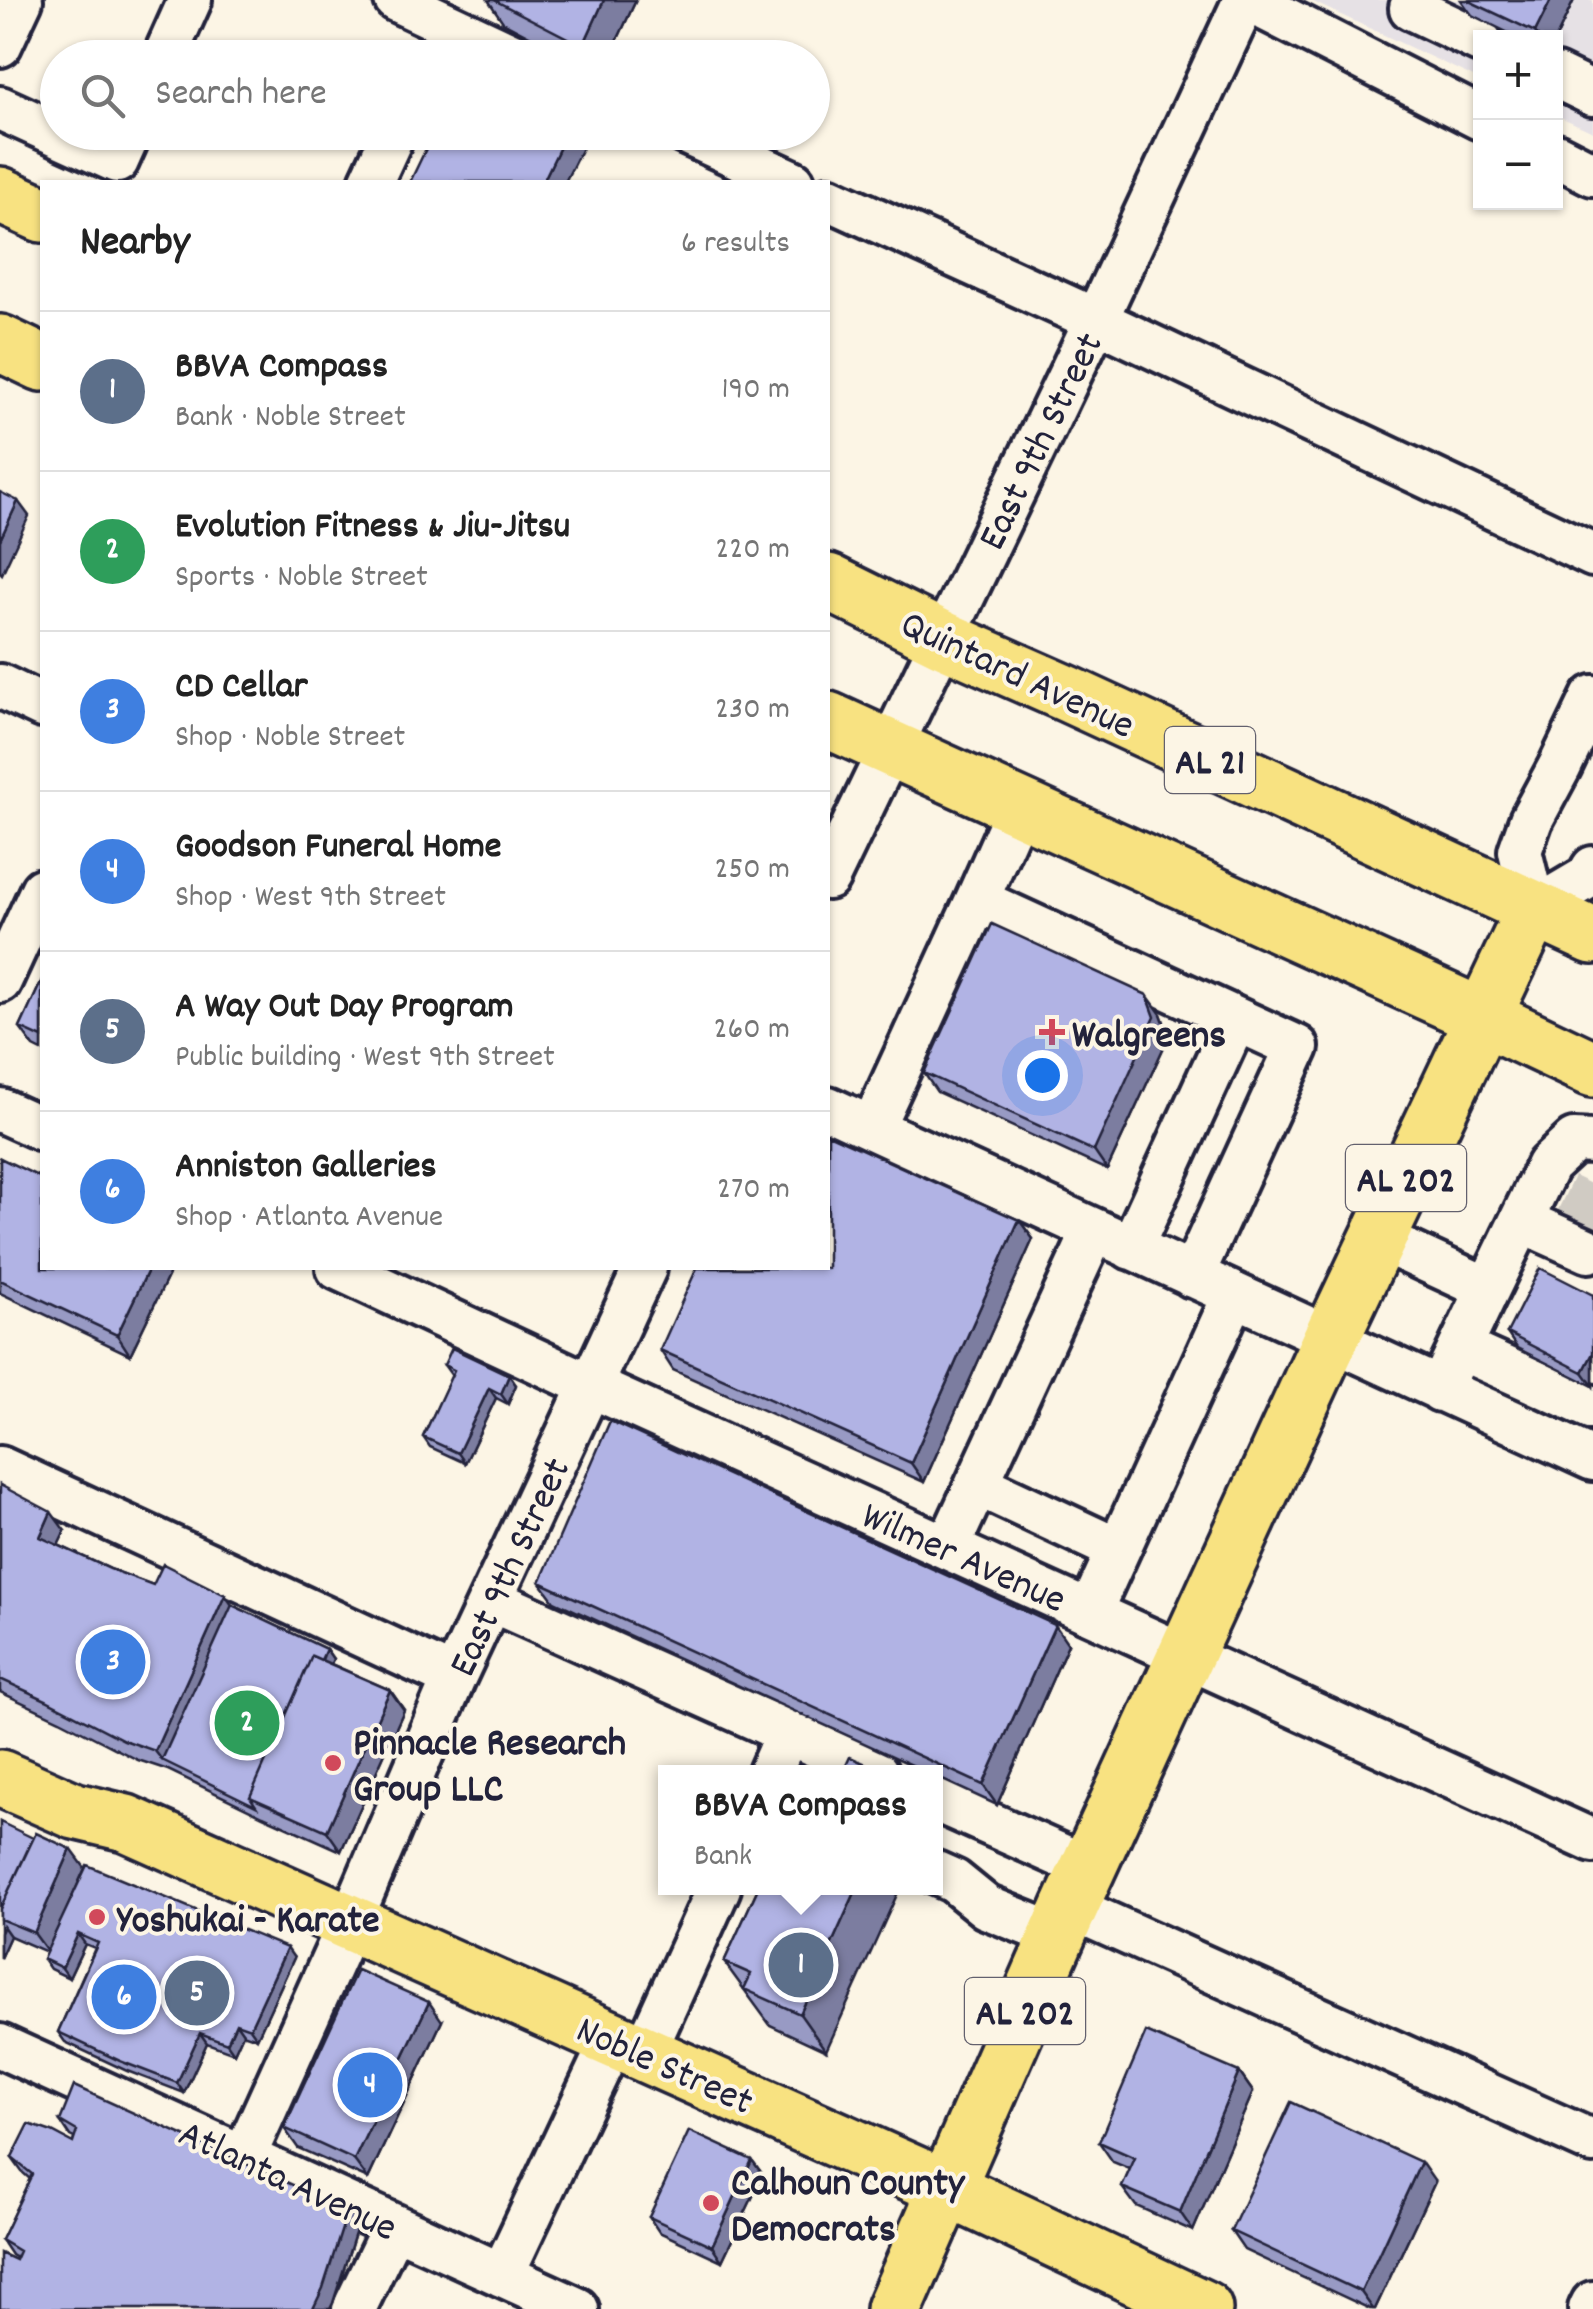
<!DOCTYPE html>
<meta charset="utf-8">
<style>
:root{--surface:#fff;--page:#f6f6f6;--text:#222;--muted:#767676;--line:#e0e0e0;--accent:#db2777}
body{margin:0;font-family:Dekko,sans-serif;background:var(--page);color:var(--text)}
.controls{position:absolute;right:30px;top:30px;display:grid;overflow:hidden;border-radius:0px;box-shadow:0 2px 8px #0004}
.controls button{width:90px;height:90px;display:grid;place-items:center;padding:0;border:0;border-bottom:2px solid var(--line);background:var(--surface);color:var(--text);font:50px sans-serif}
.you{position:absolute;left:1042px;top:1075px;width:35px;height:35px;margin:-25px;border:8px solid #fff;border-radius:50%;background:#1a73e8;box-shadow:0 0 0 15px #1a73e833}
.badge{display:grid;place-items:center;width:65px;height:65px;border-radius:50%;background:var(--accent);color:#fff;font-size:32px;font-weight:700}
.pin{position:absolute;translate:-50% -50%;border:5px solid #fff;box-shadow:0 2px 10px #0006}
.popup{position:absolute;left:658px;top:1765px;width:285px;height:130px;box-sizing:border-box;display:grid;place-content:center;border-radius:0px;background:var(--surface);filter:drop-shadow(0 2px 8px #0005);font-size:32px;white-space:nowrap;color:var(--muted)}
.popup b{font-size:38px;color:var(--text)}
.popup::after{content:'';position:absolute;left:50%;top:100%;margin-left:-20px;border:20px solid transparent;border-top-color:var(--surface)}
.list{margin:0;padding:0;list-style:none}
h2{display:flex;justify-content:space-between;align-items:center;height:130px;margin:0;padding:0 40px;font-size:42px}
h2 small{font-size:32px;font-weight:400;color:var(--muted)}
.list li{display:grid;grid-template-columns:65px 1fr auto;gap:30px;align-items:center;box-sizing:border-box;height:160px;padding:0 40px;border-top:2px solid var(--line)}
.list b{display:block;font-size:38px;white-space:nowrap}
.list p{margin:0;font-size:32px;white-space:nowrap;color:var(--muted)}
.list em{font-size:32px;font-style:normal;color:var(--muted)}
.icon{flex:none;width:55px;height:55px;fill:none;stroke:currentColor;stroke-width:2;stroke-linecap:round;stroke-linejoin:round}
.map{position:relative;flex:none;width:1593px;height:2309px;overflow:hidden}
.search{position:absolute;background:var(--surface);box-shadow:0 2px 8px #0004;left:40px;top:40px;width:790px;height:110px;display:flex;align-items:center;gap:25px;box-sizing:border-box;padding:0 35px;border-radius:55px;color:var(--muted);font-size:38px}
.panel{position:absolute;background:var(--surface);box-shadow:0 2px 8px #0004;left:40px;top:180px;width:790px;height:1090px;border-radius:0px}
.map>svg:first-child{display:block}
.built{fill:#e6e1e5}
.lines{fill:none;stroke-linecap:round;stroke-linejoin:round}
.minor-tunnel{stroke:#d0cbc3;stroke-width:42;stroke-dasharray:42 21;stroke-linecap:butt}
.minor-casing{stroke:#22223b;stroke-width:50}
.major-casing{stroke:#22223b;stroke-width:62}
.highway-casing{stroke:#22223b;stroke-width:62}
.minor{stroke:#fcf5e5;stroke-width:42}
.major{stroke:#f8e281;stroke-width:55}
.highway{stroke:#f8e281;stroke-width:55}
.wall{fill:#989ac4;stroke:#22223b;stroke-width:2.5}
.shaded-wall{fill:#7c7da0;stroke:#22223b;stroke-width:2.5}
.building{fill:#b1b3e4;stroke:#22223b;stroke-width:2.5}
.poi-dot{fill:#d1495b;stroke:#fcf5e5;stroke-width:4}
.labels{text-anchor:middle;stroke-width:8;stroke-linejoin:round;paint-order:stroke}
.shield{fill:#fcf5e5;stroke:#63616e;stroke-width:2.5}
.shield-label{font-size:38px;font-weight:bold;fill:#22223b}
.street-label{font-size:40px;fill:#22223b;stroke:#fcf5e5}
.poi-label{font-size:40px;font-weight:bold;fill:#22223b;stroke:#fcf5e5;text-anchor:start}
</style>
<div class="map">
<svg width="1593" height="2309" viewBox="0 0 1593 2309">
<rect width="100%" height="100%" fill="#fcf5e5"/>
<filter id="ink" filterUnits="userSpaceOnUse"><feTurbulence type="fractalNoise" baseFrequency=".01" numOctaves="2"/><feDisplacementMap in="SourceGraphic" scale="20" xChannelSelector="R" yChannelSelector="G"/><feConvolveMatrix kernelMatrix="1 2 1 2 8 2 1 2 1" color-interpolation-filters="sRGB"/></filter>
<g filter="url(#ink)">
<!-- built -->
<path class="built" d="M1309,0H1593V132L1556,115V38H1480V80Z"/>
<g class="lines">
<!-- minor-tunnel -->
<path class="minor-tunnel" d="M1575,1223L1593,1185"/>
<defs>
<path id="minor" d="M396,0L519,58
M1248,0L1480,118
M1415,0L1411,8L1480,41
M0,45L21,0
M164,58L190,0
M1556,76L1593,94
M0,108L117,161L130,132
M684,132L793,182
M1556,155L1593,174
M371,182L394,132
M828,198L1096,320L1593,555
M0,686L42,706
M1593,697L1560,766L1531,820L1520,851L1534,909L1588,877L1593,868
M828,878L1096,320L1245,0
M977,900L1018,808
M0,981L42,890
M828,1108L1593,1459
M0,1110L42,1129
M872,1128L977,900L1297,1047L1192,1276
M1522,1221L1589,1251
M1378,1238L1488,1289L1440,1390
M1131,1248L1236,1019
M338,1268L591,1386L1593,1841
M1488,1289L1548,1165L1574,1141L1593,1142
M1460,1348L1593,1408
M0,1468L454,1678
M977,1484L1118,1550
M948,1547L1094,1231
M491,1600L876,1772
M1090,1612L1234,1296
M770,1772L796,1713
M936,1800L1089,1868
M936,1873L954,1881L986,1907L1058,1936
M1070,1907L1593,2142
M0,2046L577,2309
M644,2053L719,1888
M244,2157L350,1922L454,1678L645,1268
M502,2275L613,2039
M354,2309L394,2226
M1590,2309L1593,2303"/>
<path id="major" d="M0,1778L75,1811L126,1823L948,2189L1204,2309
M894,2309L1070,1907L1330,1340L1534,909"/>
<path id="highway" d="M0,195L42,214
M0,343L42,363
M828,582L943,639L1068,694L1593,936
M828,720L1483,1017L1593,1069"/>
</defs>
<!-- minor casing -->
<use href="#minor" class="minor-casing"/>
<!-- major casing -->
<use href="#major" class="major-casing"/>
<!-- highway casing -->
<use href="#highway" class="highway-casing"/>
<!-- minor -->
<use href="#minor" class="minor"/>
<!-- major -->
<use href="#major" class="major"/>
<!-- highway -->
<use href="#highway" class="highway"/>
</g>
<!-- wall -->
<path class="wall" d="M488,0H636L609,58H571L503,22Z
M1461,0H1574L1556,38H1519L1472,15Z
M42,980V1051L34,1047L20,1028Z
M1161,1014L1169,1036L1107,1170L937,1092L924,1073Z
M0,1158L172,1268L130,1355L0,1293Z
M1019,1220L1033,1239L924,1482L673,1370L660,1350Z
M1593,1295V1386L1517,1348L1507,1333Z
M444,1365L509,1375L516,1385L508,1404L496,1398L465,1463L430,1447L423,1437L452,1376Z
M0,1485L65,1531L58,1545L110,1569L153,1585L232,1605L326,1649L333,1659L331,1664L390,1690L404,1710L341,1851L263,1816L168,1770L138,1760L60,1720L0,1692Z
M540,1582L1068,1644L997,1805L936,1777V1772H927L554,1601Z
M0,1822L85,1868L294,1958L257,2038L243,2033L234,2053L207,2043L184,2093L127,2071L65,2042L58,2032L95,1948L85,1944L69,1978L50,1969L43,1959L47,1952L10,1936L0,1958Z
M758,1888L826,2051L770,2025L724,1962Z
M442,2021L368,2179L298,2148L284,2128Z
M1239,2072L1253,2092L1193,2231L1136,2206L1122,2187L1130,2169L1113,2162L1099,2142Z
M60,2121L348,2210L358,2224L333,2303L15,2260L16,2258L11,2255L1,2240L30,2179L22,2172L12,2158L73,2143L74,2138L70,2136Z
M752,2160L763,2175L722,2261L659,2232L649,2217Z
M1435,2182L1375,2309H1370L1244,2250L1231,2231Z"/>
<!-- shaded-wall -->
<path class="shaded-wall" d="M604,0H636L609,58H591L583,46Z
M1551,0H1574L1556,38H1539L1535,32Z
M567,132H590L565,182H543Z
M18,501L29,516L2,574L0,572V540Z
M1147,995L1161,1014L1169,1036L1107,1170L1094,1151Z
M1019,1220L1033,1239L924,1482L911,1463Z
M149,1268H172L130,1355L117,1335Z
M1593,1353V1386L1583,1372Z
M509,1375L516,1385L508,1404L501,1394Z
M489,1388L496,1398L465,1463L458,1453Z
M51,1512L65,1531L53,1556L40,1537Z
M225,1595L239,1615L162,1760L155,1751Z
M1055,1625L1068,1644L997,1805L983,1785Z
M326,1649L333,1659L268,1805Z
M390,1690L404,1710L341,1851L327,1831Z
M71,1849L85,1868L48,1952L34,1933Z
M857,1888H900L826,2051L800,2014Z
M3,1926L10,1936L0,1958V1933Z
M78,1934L85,1944L69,1978L62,1968Z
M287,1948L294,1958L257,2038L250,2028Z
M429,2002L442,2021L368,2179L354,2160Z
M236,2023L243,2033L234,2053L227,2043Z
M200,2033L207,2043L184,2093L177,2083Z
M1239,2072L1253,2092L1193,2231L1180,2212Z
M752,2160L763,2175L722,2261L712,2246Z
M1421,2162L1435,2182L1375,2309H1373L1361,2292Z
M348,2210L358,2224L333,2303L330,2309H313Z"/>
<!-- building -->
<path class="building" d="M494,0H604L583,46Z
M1467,0H1551L1535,32Z
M474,49L492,58H470Z
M434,132H567L543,182H410Z
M0,492L18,501L0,540Z
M992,924L1147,995L1155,1017L1094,1151L924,1073Z
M42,980V1038L20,1028Z
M828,1134L1019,1220L911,1463L660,1350L697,1268H828Z
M0,1158L42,1178V1268H149L117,1335L0,1280Z
M1540,1268L1593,1295V1353L1583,1372L1507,1333Z
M452,1348L509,1375L501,1394L489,1388L458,1453L423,1437L454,1370L444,1365Z
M610,1421L1055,1625L983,1785L540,1582Z
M0,1485L51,1512L40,1537L110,1569L153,1585L163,1564L225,1595L155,1751L124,1740L46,1700L0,1679Z
M232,1605L326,1649L321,1660L312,1656L250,1797L256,1806L162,1760Z
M312,1656L390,1690L327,1831L250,1797Z
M850,1757L884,1772H843Z
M0,1822L33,1838L0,1909Z
M36,1833L71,1849L34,1933L0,1919V1909Z
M87,1865L287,1948L250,2028L236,2023L227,2043L200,2033L177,2083L120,2061L58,2032L98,1943L78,1934L62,1968L43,1959Z
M758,1888H857L800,2014L744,1989L751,1974L724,1962Z
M357,1970L429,2002L354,2160L284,2128Z
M1146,2032L1239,2072L1180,2212L1122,2187L1135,2158L1099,2142Z
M74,2086L348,2210L323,2288L313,2309H0V2253L15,2260L19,2251L1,2240L32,2174L12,2158L29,2124L52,2132L73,2143L77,2131L60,2121Z
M1291,2102L1421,2162L1361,2292L1231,2231Z
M689,2131L752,2160L712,2246L649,2217Z"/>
</g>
<!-- markers -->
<g class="poi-dot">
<path d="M1047 1017h10v10h10v10h-10v10h-10v-10h-10v-10h10z"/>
<circle cx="333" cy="1763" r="10"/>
<circle cx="97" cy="1917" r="10"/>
<circle cx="711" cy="2203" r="10"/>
</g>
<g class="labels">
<!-- shield labels -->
<g class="shield">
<rect x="1165" y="727" width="90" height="66" rx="8"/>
<rect x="1346" y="1145" width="120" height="66" rx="8"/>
<rect x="965" y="1978" width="120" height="66" rx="8"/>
</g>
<g class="shield-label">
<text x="1210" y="773">AL 21</text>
<text x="1406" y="1191">AL 202</text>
<text x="1025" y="2024">AL 202</text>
</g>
<!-- street labels -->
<g class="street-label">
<text transform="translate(1038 440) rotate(-64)" y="14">East 9th Street</text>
<text transform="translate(1019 672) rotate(25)" y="14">Quintard Avenue</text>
<text transform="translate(965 1555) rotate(24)" y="14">Wilmer Avenue</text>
<text transform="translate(507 1566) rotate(-65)" y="14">East 9th Street</text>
<text transform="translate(666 2063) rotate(24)" y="14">Noble Street</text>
<text transform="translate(289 2178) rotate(25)" y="14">Atlanta Avenue</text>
</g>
<!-- poi labels -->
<g class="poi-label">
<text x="1072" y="1046">Walgreens</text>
<text x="353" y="1754">Pinnacle Research<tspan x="353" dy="46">Group LLC</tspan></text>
<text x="117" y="1931">Yoshukai - Karate</text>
<text x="731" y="2194">Calhoun County<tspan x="731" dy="46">Democrats</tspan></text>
</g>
</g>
</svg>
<div class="controls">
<button>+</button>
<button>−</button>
</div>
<div class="you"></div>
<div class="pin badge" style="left:801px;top:1965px;background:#5c6f8a">1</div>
<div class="popup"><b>BBVA Compass</b>Bank</div>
<div class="pin badge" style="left:247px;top:1723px;background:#2e9e5b">2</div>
<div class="pin badge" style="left:113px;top:1662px;background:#3f7fe0">3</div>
<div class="pin badge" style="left:370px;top:2085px;background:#3f7fe0">4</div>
<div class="pin badge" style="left:197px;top:1993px;background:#5c6f8a">5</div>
<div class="pin badge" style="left:124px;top:1997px;background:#3f7fe0">6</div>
<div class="search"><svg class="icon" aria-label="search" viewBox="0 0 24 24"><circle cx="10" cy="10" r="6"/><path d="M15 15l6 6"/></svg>Search here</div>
<section class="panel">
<h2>Nearby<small>6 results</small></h2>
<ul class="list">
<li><span class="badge" style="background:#5c6f8a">1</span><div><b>BBVA Compass</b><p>Bank · Noble Street</p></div><em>190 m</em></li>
<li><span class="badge" style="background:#2e9e5b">2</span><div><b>Evolution Fitness &amp; Jiu-Jitsu</b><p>Sports · Noble Street</p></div><em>220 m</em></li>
<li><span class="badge" style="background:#3f7fe0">3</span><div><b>CD Cellar</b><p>Shop · Noble Street</p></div><em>230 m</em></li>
<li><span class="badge" style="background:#3f7fe0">4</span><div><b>Goodson Funeral Home</b><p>Shop · West 9th Street</p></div><em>250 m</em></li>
<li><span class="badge" style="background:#5c6f8a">5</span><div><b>A Way Out Day Program</b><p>Public building · West 9th Street</p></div><em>260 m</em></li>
<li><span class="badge" style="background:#3f7fe0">6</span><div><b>Anniston Galleries</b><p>Shop · Atlanta Avenue</p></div><em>270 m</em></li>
</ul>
</section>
</div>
